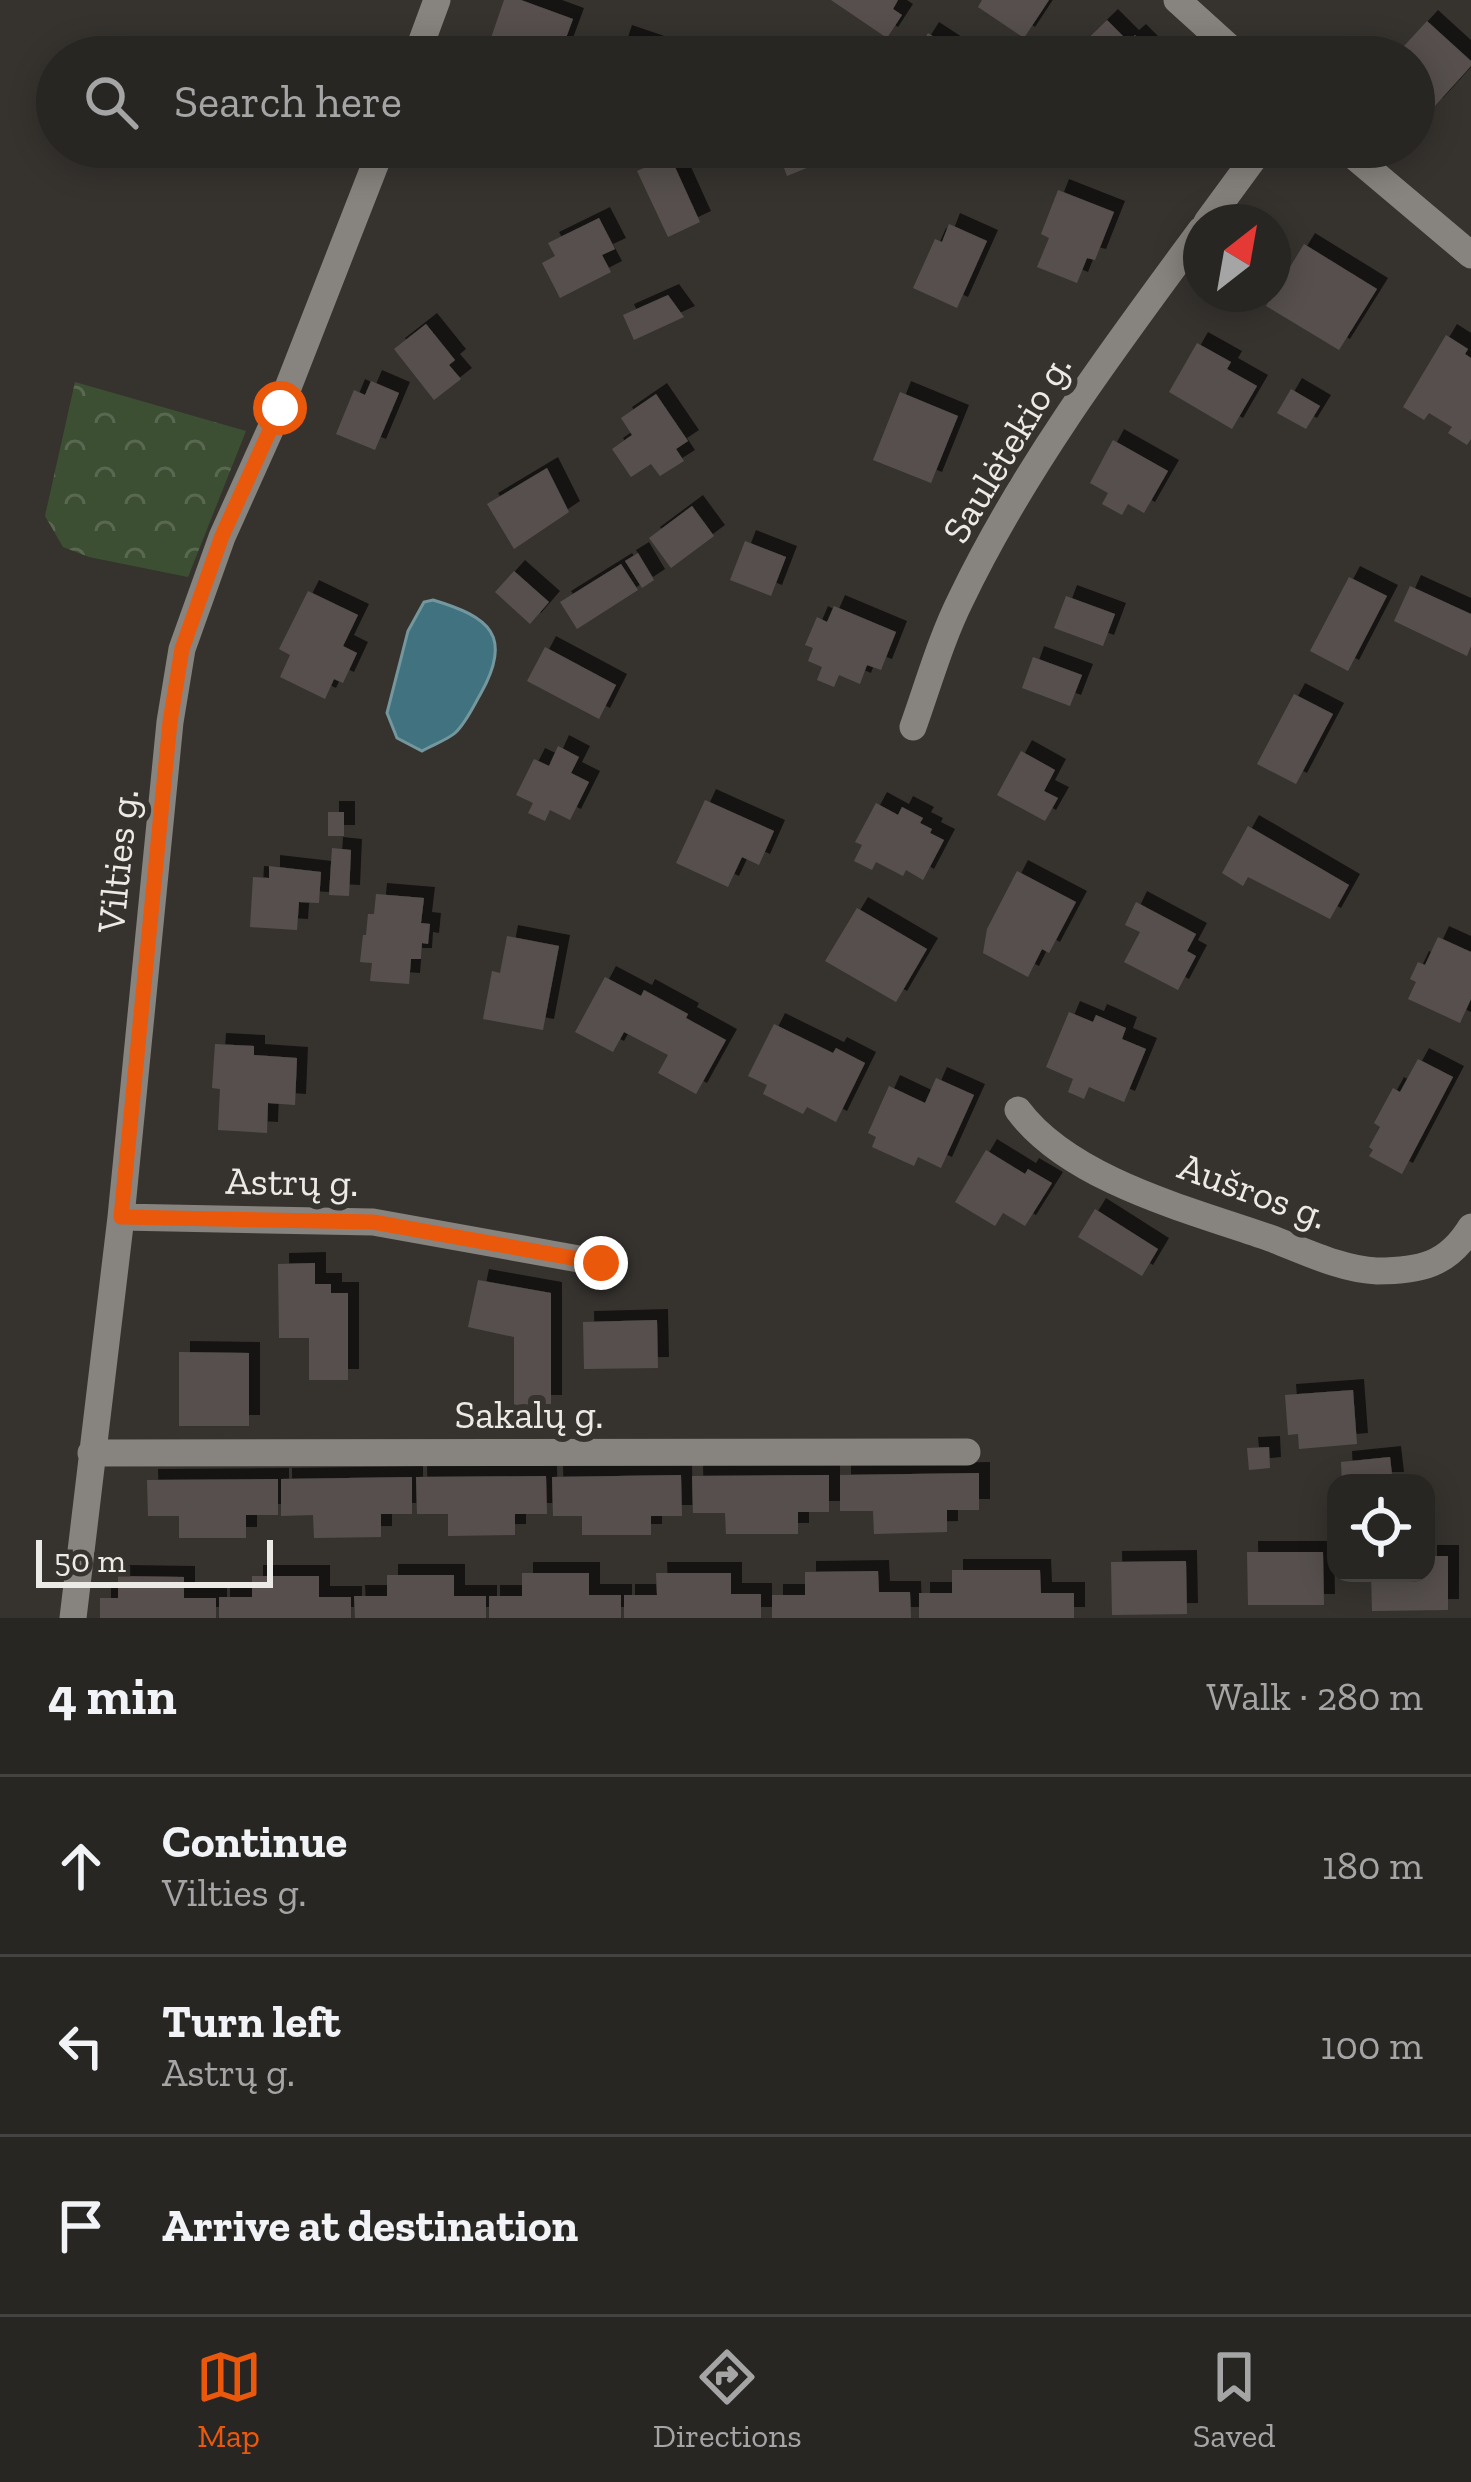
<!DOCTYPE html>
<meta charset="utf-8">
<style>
:root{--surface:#282623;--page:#343230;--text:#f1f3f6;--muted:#a5a5a6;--line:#444341;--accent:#ea580c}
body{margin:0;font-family:"Zilla Slab",serif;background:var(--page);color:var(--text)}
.controls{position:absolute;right:36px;bottom:36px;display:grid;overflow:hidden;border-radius:24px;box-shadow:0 6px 30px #0003}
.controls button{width:108px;height:108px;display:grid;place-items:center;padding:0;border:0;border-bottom:3px solid var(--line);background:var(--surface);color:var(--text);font:60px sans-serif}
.compass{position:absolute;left:1183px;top:204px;width:108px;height:108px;border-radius:50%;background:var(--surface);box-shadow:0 6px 30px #0003;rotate:31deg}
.scale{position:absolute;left:36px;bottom:30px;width:237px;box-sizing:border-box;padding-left:12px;border:6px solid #eceae7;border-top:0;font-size:33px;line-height:42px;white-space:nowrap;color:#eceae7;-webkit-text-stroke:9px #36332f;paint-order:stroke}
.stop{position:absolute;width:36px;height:36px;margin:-27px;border:9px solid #ea580c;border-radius:50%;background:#fff}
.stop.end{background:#ea580c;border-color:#fff;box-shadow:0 3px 12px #0008}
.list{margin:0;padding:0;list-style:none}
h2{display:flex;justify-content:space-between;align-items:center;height:156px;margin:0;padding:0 48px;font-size:51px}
h2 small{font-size:39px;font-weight:400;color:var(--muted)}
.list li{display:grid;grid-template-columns:78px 1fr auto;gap:36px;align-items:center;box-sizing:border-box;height:180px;padding:0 48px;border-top:3px solid var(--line)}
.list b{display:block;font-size:45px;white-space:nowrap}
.list p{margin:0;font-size:39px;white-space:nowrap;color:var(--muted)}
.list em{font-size:39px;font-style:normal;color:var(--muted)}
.icon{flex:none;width:66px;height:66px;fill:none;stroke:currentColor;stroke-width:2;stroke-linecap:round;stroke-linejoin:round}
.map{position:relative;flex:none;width:1471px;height:1618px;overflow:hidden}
.search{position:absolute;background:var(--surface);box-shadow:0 6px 30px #0003;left:36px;right:36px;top:36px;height:132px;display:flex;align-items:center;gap:30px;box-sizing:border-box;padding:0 42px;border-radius:66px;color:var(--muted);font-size:45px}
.sheet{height:696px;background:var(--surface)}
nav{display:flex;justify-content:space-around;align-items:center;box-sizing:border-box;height:168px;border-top:3px solid var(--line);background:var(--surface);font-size:33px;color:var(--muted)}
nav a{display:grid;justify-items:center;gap:6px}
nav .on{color:var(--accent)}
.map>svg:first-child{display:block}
.forest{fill:url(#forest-crowns)}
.water{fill:#40737f;stroke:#74979e;stroke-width:3}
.building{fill:#56504d;filter:url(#shadow)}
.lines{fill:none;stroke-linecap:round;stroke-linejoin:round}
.minor{stroke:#87837e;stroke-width:27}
.route{stroke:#ea580c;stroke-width:15}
.labels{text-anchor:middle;stroke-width:12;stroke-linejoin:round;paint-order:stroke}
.street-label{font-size:39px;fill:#eceae7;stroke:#36332f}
</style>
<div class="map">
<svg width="1471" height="1618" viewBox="0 0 1471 1618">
<defs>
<pattern id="forest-crowns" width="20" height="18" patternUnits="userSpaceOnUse" patternTransform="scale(3)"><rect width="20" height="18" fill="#3d4f32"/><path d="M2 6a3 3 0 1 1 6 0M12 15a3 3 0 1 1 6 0" fill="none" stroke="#596850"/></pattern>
<filter id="shadow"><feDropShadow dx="11" dy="-11" stdDeviation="0" flood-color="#0009"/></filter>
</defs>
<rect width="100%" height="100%" fill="#36332f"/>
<!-- forest -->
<path class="forest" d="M75,382L246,431L188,577L89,557L63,547L45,516Z"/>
<!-- water -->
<path class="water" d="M433,600C490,617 513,636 481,693C474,705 466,723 455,733C447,740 432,745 422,751L397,738L387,713L408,631L424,602Z"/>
<!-- building -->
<path class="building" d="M504,0H521L573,19L559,57H544L491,38Z
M831,0H898L893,9L902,15L887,38Z
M982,0H1049L1024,38L978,7Z
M1107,20L1128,41L1135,35L1152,52L1147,57H1069Z
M1427,21L1471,61V66L1432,109L1414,93V57H1394Z
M928,33L965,57H913Z
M621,36L680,56V57H614Z
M776,147H838L841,154L787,176Z
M670,156L700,222L668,237L637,171Z
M1058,190L1114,212L1095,260L1087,258L1077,283L1037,267L1049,238L1041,234Z
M599,218L615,249L602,255L611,272L560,298L542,263L555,256L548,243Z
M949,224L987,241L957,308L913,288L935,239L942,242Z
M1304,244L1377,289L1339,350L1266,306Z
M668,295L684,317L634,340L623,315Z
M426,324L455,360L449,365L461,379L434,400L394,349Z
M1446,335L1468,349L1465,354L1471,358V439L1467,445L1448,433L1452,427L1429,413L1424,420L1403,407Z
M1197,343L1231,362L1227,369L1257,386L1232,429L1169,392Z
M371,381L399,393L375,450L336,434L354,390L365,395Z
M1291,389L1320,406L1306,429L1277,413Z
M900,392L958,416L931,483L873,460Z
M656,394L688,441L676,449L684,461L660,476L651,464L631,477L612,449L632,435L621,418Z
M1113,440L1168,471L1144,513L1128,504L1122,515L1102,504L1108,493L1090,483Z
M547,468L569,512L514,549L487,504Z
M692,506L714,536L671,568L649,538Z
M745,541L786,557L771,596L730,580Z
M638,553L654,580L642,588L625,561Z
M621,564L638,590L577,629L560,602Z
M514,571L549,602L530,624L495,592Z
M1349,577L1387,596L1348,671L1310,651Z
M1410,586L1471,614V646L1467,656L1394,621Z
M308,591L358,615L343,646L357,653L343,683L334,679L325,699L280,677L290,655L279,649Z
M1066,596L1115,614L1103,646L1054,628Z
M834,606L896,632L881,670L867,665L860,684L839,675L834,687L817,680L822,667L808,661L813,648L805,645L817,617L827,622Z
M545,647L616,685L599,719L527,681Z
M1033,657L1082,675L1070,706L1022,688Z
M1294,694L1333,714L1296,784L1257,764Z
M558,746L579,757L571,773L589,782L570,820L550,810L545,821L528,813L533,803L516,795L534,759L549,766Z
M1021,751L1055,770L1044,791L1058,798L1045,821L997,795Z
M705,800L774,831L759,865L742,857L728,887L676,863Z
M876,803L898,815L902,807L923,818L920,823L932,829L930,833L944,840L923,880L906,870L903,876L876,862L872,870L854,861L862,845L855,842Z
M328,812H344V836H328Z
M1248,826L1349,885L1330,919L1248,877L1243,886L1222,873Z
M332,848L351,850L349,896L329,895Z
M269,866L321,872L319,903L299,902L297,930L250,927L253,877L269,878Z
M1017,871L1076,902L1049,953L1042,949L1028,977L983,953L987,929Z
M376,894L424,898L421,923L430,924L428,944L422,943L421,959H411L409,984L370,981L372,963L360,962L363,935H366L368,914H374Z
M1136,902L1196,934L1187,951L1196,956L1178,990L1124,962L1140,932L1125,925Z
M857,908L927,949L896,1002L825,961Z
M507,936L559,946L543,1030L483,1019L492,971L500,973Z
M1438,937L1471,952V999L1460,1023L1408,999L1416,982L1410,979L1418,962L1425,965Z
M605,977L641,996L644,990L688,1014L686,1018L726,1040L696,1094L658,1073L668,1055L624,1032L613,1052L575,1032Z
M1069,1012L1093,1022L1096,1015L1126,1028L1122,1039L1146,1049L1124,1102L1089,1087L1084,1099L1068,1092L1073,1079L1046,1067Z
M774,1024L833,1053L836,1048L865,1063L836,1122L807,1107L803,1114L763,1094L767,1085L748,1076Z
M215,1044L254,1046V1055L297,1058L295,1105L268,1103L267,1133L218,1130L220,1089L212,1088Z
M1418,1059L1453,1077L1402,1174L1369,1156L1373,1150L1369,1147L1380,1127L1374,1123L1393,1088L1400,1092Z
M936,1078L974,1095L941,1168L918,1157L914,1166L872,1147L876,1137L868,1133L889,1086L925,1103Z
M986,1150L1025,1174L1028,1169L1052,1183L1025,1226L1003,1213L995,1226L955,1202Z
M1095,1209L1158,1249L1142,1276L1078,1237Z
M315,1263V1284H331V1293H348V1380H309V1338H279L278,1264Z
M478,1280L551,1293V1406H514V1337L468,1327Z
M657,1320L658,1368L584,1369L583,1322Z
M179,1352L249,1353V1426H179Z
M1353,1390L1357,1444L1299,1449L1298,1434L1288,1435L1285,1395Z
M1269,1447L1270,1468L1249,1470L1247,1448Z
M1390,1457L1393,1483H1342L1341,1462Z
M979,1473V1510H947V1532L874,1534L873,1511H840V1475Z
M681,1475L682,1516H651V1535H582V1516H553L552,1477Z
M829,1475V1512H798V1534H726L725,1513H693L692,1476Z
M546,1476L547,1514H515V1535L448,1536V1514H417L416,1477Z
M412,1477V1514H381V1537L314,1538L313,1515L281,1516V1479Z
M278,1479V1515H246V1538H179V1516H148L147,1480Z
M1247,1552H1323L1324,1605H1248Z
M1426,1556H1448V1610L1372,1611L1371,1573H1426Z
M1186,1561L1187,1614L1112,1615L1111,1562Z
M952,1570H1040L1041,1593H1074V1618H919V1593H952Z
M878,1571L879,1592H910L911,1618H772V1595H805V1572Z
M522,1573H589V1595H621V1618H489V1596H522Z
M656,1573H731V1594H761V1618H624V1595H657Z
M387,1575H454V1596H486V1618H355L354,1596H387Z
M118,1576L184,1577V1598H216V1618H100V1598H118Z
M252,1576H319V1597H351V1618H219V1597H252Z"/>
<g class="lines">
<!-- minor -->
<path class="minor" d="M1177,0L1240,57
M416,57L437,0
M1343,147L1471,255
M1207,222L1262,147
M913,727C928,685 941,639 961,599C1025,466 1114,348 1201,230
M1018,1110C1070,1180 1190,1210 1270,1238C1302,1250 1342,1270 1377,1271C1420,1271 1448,1265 1471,1227
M121,1217L373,1222L601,1263
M91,1453L967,1452
M73,1618L121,1217L170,722L182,649L222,537L280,408L382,147"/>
</g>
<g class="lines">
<!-- route -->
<path class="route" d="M280,408L222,536L182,649L170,722L121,1217L373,1222L601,1263"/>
</g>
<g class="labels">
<!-- street labels -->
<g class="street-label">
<text transform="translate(1006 448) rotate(-59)" y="14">Saulėtekio g.</text>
<text transform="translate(117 861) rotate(-84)" y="14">Vilties g.</text>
<text transform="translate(292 1181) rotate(1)" y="14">Astrų g.</text>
<text transform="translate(1253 1190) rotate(20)" y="14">Aušros g.</text>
<text x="529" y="1428">Sakalų g.</text>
</g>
</g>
</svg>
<div class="controls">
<button><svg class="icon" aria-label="locate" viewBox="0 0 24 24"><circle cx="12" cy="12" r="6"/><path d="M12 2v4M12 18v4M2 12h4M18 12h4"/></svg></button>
</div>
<svg class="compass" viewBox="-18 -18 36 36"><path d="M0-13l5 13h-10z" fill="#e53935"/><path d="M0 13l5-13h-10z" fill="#a5a5a6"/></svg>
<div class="scale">50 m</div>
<div class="stop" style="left:280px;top:408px"></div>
<div class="stop end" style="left:601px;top:1263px"></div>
<div class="search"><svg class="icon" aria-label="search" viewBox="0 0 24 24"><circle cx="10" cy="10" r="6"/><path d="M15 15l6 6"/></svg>Search here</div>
</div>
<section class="sheet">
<h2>4 min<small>Walk · 280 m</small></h2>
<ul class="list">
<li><svg class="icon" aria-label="ahead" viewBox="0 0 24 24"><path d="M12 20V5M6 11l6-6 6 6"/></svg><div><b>Continue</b><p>Vilties g.</p></div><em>180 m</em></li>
<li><svg class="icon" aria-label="left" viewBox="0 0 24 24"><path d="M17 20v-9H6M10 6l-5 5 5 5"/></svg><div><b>Turn left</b><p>Astrų g.</p></div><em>100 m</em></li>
<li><svg class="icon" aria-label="arrive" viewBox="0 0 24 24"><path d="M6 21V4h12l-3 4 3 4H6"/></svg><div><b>Arrive at destination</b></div></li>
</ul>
</section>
<nav>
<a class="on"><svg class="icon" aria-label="map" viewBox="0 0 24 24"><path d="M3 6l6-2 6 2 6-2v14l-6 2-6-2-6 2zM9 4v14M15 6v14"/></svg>Map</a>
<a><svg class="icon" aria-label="directions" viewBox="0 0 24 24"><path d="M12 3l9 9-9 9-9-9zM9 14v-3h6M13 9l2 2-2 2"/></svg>Directions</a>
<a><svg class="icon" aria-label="saved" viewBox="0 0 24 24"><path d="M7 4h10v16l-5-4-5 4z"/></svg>Saved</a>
</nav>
